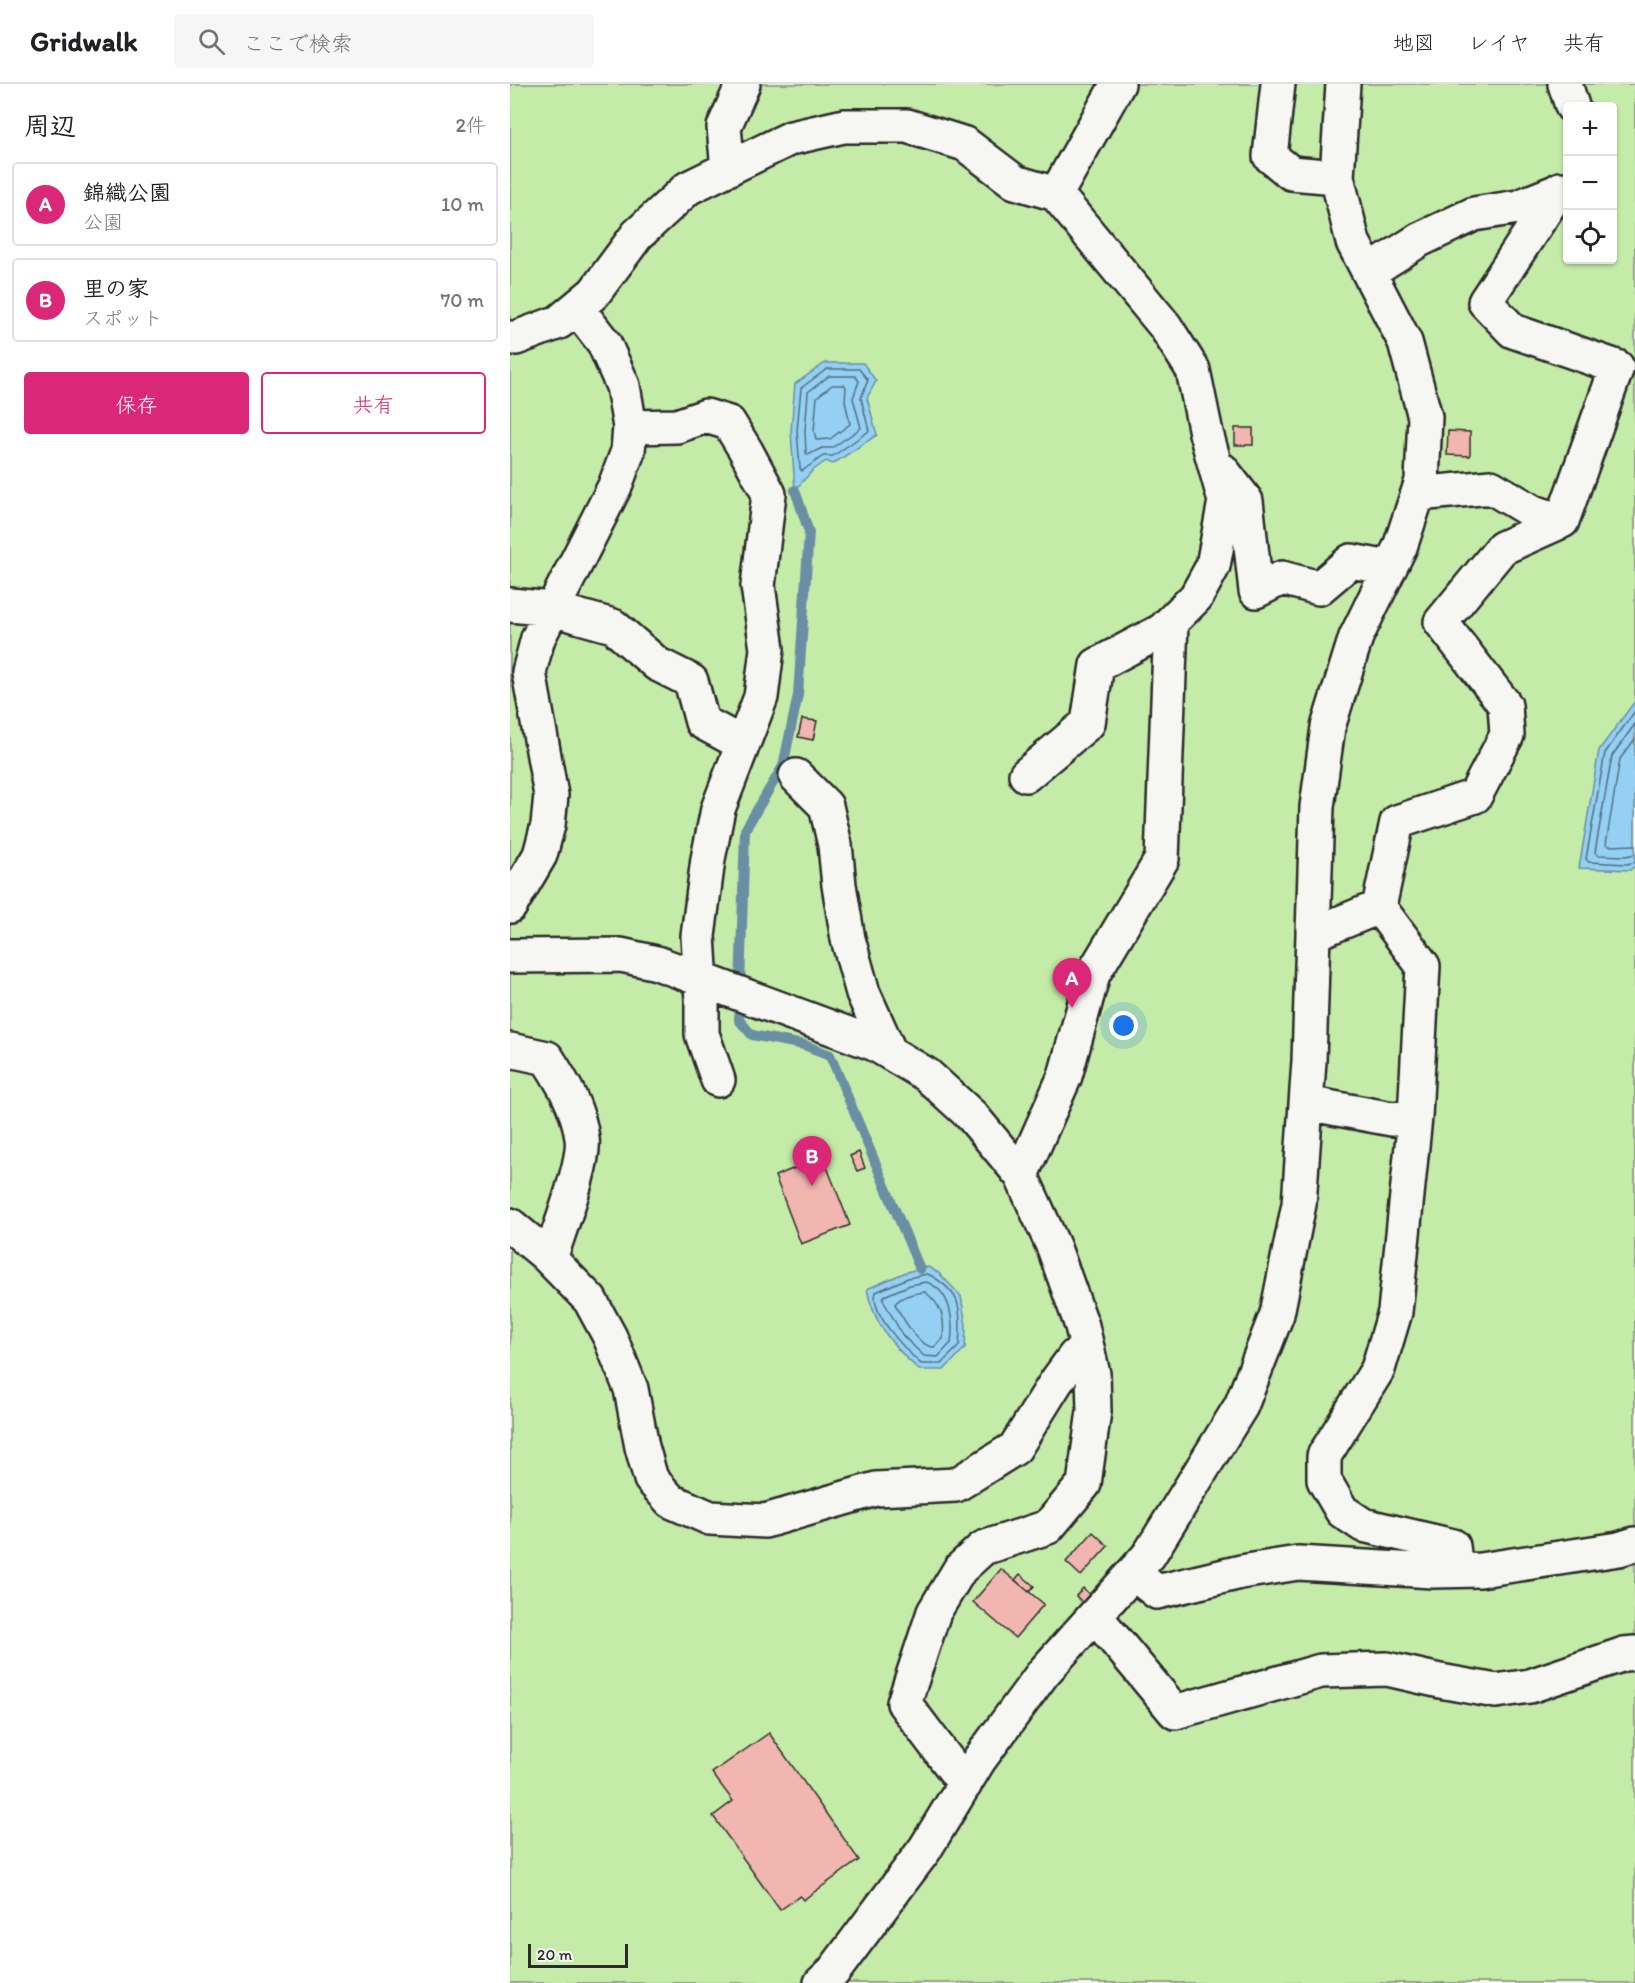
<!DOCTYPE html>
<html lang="ja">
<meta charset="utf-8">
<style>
:root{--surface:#fff;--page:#f6f6f6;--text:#202124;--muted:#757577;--line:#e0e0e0;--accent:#db2777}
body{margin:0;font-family:Itim,"Klee One",sans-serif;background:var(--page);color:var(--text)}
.controls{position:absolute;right:18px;top:18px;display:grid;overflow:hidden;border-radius:6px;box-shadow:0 2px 4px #0004}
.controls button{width:54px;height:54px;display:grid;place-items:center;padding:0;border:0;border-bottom:2px solid var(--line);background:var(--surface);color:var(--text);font:30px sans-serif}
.scale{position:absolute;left:18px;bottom:15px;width:100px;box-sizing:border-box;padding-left:6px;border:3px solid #2b2b2b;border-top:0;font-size:16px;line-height:21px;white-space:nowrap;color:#2b2b2b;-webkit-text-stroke:4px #f6f6f2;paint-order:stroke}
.you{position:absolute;left:614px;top:942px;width:21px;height:21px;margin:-15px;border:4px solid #fff;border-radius:50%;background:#1a73e8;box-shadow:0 0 0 9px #1a73e833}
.badge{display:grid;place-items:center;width:39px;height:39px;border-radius:50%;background:var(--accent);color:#fff;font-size:20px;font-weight:700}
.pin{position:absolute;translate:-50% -50px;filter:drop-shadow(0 2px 3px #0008)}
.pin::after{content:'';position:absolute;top:32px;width:21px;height:18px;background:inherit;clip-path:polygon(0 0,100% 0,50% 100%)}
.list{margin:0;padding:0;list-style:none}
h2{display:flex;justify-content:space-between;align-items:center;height:78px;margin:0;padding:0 24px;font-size:26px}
h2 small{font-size:20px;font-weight:400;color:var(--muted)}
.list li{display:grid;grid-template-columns:39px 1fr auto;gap:18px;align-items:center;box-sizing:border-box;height:84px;margin:0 12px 12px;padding:0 12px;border:2px solid var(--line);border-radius:6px}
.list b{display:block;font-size:22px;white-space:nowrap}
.list p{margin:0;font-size:20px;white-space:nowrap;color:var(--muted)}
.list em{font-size:20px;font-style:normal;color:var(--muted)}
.actions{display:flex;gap:12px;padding:18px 24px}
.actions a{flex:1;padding:14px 0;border:2px solid var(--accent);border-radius:6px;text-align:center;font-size:21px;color:var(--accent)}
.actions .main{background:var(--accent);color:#fff}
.icon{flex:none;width:33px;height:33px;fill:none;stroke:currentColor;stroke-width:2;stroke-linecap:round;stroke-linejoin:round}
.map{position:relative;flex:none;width:1125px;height:1899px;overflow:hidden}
header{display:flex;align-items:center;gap:36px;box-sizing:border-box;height:84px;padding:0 30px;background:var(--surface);border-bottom:2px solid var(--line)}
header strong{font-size:28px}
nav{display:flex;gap:33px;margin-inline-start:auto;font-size:21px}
.search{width:420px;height:54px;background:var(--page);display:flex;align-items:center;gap:15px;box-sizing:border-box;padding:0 21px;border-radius:6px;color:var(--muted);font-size:22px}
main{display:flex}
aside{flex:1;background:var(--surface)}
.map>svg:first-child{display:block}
.green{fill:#c4eca8;stroke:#788c6a;stroke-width:1.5;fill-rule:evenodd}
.water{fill:#94d0f4;stroke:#6a8ea4;stroke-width:1.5}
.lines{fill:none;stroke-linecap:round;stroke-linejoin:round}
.shore{stroke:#556d7b;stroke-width:1.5}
.stream{stroke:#6a8ea4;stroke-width:10}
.building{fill:#f2b6b0;stroke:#2b2b2b;stroke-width:1.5}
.street-casing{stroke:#2b2b2b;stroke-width:38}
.street{stroke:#f6f6f2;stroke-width:33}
</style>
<header>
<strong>Gridwalk</strong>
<div class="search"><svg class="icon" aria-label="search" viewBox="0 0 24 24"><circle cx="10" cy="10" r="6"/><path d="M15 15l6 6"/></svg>ここで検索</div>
<nav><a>地図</a><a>レイヤ</a><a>共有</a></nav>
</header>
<main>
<aside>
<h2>周辺<small>2件</small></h2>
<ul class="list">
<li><span class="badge">A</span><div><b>錦織公園</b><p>公園</p></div><em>10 m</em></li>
<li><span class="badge">B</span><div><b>里の家</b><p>スポット</p></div><em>70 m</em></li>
</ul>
<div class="actions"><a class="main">保存</a><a>共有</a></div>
</aside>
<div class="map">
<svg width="1125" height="1899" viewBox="0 0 1125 1899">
<rect width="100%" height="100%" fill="#f6f6f2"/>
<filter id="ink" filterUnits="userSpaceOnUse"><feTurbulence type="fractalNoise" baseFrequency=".0167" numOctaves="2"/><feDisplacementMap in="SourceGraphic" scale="12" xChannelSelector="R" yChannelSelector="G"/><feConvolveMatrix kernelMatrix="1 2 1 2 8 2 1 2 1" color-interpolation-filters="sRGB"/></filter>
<g filter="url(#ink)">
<!-- green -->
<path class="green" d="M0,0H1125V1899H0ZM1058,22H1102V176H1058Z"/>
<!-- water -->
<path class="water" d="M315,279H353L366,297L357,314L367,351L323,380L316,377L302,387L285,406L281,347L285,300Z
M1125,617V782L1120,786L1069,784L1089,666Z
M418,1183L429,1189L451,1212L456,1241L455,1264L434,1286H409C383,1262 364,1241 357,1205L396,1188Z"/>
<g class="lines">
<!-- shore -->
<path class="shore" d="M317,285H349L358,296L351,314L359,347L323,372H313L292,387L290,384L287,347L291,304Z
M319,292H345L349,297L343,314L351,344L322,364H312L298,371L296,369L295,347L298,308Z
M322,301H334L336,303L335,317L340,340L320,355L306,356L304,347L307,313Z
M1125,627L1095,669L1076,775L1079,778L1117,780L1125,778
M1125,640L1102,672L1085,768L1088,771L1116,772L1125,770
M1125,655L1110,675L1096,760L1099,762L1125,761
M417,1190C426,1193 441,1205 446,1215C451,1226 450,1250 449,1262L431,1280H411C396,1266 359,1229 366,1208L398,1194Z
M416,1198C441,1206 444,1237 441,1259L428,1273L414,1272L393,1252L373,1216L374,1212L400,1201Z
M415,1208C432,1221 435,1234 433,1255L424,1263C408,1263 392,1233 385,1220C391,1212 405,1209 415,1208Z"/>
<!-- stream -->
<path class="stream" d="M285,406L299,448L288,611L273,682L235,746L229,936L242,951L294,961L320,971L410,1185"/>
</g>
<!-- building -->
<path class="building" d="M725,344H743V361H725Z
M938,347L960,348V372L937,371Z
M292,635L307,637L303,656L288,653Z
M349,1068L355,1084L347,1087L340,1072Z
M313,1073L340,1141L291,1160L265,1092Z
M583,1448L598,1462L571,1492L556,1478Z
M491,1485L534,1520L505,1554L463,1518Z
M510,1490L524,1502L519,1508L505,1496Z
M573,1504L580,1511L573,1519L566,1512Z
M259,1649L349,1776L293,1816L290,1812L270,1826L203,1732L223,1717L202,1689Z"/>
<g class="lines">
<defs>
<path id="street" d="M768,0L760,72L781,89L827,93
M1055,0L1062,22
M218,85L214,43L233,0
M546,110L608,0
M859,188L909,156L964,130L1008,123L1048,107L1050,105
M0,254H6L49,238L84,209L127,151L178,104L281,54L334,42H397L455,60L505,98L546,110L655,242L683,286L696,349L715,417L703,482L686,513L653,546L587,581L578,639L516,691
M120,343L167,342L196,332L219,339L236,367L259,410L248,502L257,565L251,613L208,725L198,775L188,852L192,916V950L208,996
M712,386L736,417L746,507L772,494L809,504L841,477L879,484
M908,410L981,403L1023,428L1052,437
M0,521L42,525L103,542L147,580L181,597L192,638L233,660
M286,692L316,722L325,761L329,801L338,855L353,909L380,969
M0,822L30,771L38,741L41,711L19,588L28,554L105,402L118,367L120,343L113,302L94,259L67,224
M803,850L869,823L887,738L965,712L997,651L995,621L931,538L992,464L1052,437L1107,283L1003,247L975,218L1048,107
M0,872L111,871L147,879L365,960L417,991L462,1032L511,1091L544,1164L572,1242L583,1290L584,1327L574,1400L538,1443L473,1464L450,1485L424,1528L394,1619L455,1700
M0,966L37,974C53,999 68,1023 72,1054C76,1079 48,1148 40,1175
M796,1019L882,1035L905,1033L913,882L869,823
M905,1033L885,1228L868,1285L814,1372V1396L832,1427L853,1441L943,1462L946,1486
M511,1091L555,992L583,890L652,775L661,538
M0,1141L35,1170L80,1216L100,1253L121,1305L132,1363L141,1395L161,1417L200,1434L255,1437L366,1405L446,1401L505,1364L546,1298L565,1272L578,1267
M623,1489L647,1508L731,1488L788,1479L923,1487L970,1486L1109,1465L1125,1460
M585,1532L665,1628L811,1587L877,1585L930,1597L986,1607L1020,1602L1114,1570L1125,1569
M311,1899L323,1888L415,1765L469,1676L533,1589L639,1471L731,1322L767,1230L789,1120L799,977L807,723L818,643L846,553L890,463L912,397L915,333L895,258L843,158L827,93L833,0"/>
</defs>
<!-- street casing -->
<use href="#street" class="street-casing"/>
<!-- street -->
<use href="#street" class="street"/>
</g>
</g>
</svg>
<div class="controls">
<button>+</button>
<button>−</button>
<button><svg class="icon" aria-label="locate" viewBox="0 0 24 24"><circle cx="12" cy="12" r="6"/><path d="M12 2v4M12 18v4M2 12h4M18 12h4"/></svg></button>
</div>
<div class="scale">20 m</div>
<div class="you"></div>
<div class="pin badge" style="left:562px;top:924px">A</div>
<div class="pin badge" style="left:302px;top:1102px">B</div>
</div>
</main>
